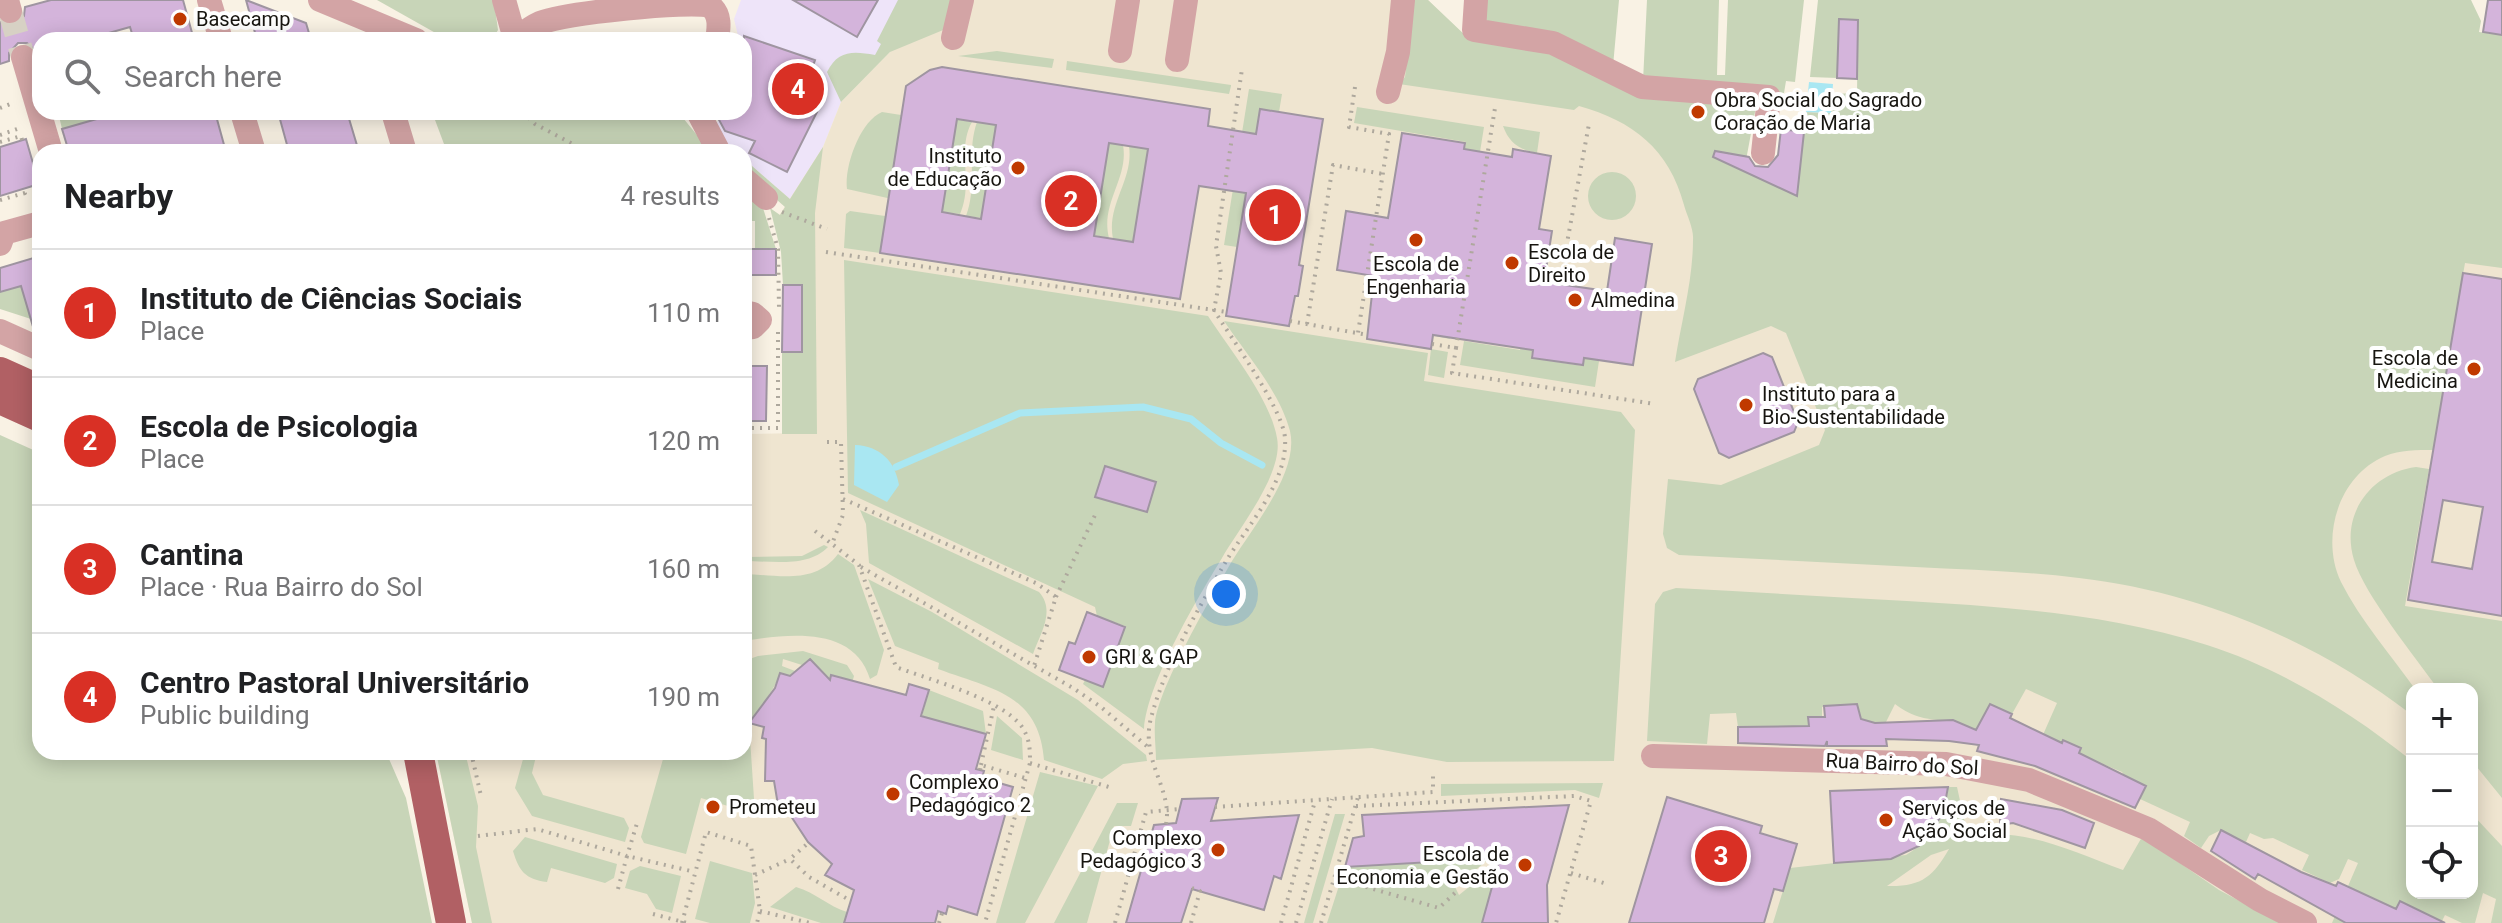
<!DOCTYPE html>
<meta charset="utf-8">
<style>
:root{--surface:#fff;--page:#f2f2f2;--text:#202124;--muted:#757577;--line:#e0e0e0;--accent:#d93025}
body{margin:0;font-family:Roboto,sans-serif;background:var(--page);color:var(--text)}
.controls{position:absolute;right:24px;bottom:24px;display:grid;overflow:hidden;border-radius:16px;box-shadow:0 4px 20px #0003}
.controls button{width:72px;height:72px;display:grid;place-items:center;padding:0;border:0;border-bottom:2px solid var(--line);background:var(--surface);color:var(--text);font:40px sans-serif}
.you{position:absolute;left:1226px;top:594px;width:28px;height:28px;margin:-20px;border:6px solid #fff;border-radius:50%;background:#1a73e8;box-shadow:0 0 0 12px #1a73e833}
.badge{display:grid;place-items:center;width:52px;height:52px;border-radius:50%;background:var(--accent);color:#fff;font-size:26px;font-weight:700}
.pin{position:absolute;translate:-50% -50%;border:4px solid #fff;box-shadow:0 2px 8px #0006}
.list{margin:0;padding:0;list-style:none}
h2{display:flex;justify-content:space-between;align-items:center;height:104px;margin:0;padding:0 32px;font-size:34px}
h2 small{font-size:26px;font-weight:400;color:var(--muted)}
.list li{display:grid;grid-template-columns:52px 1fr auto;gap:24px;align-items:center;box-sizing:border-box;height:128px;padding:0 32px;border-top:2px solid var(--line)}
.list b{display:block;font-size:30px;white-space:nowrap}
.list p{margin:0;font-size:26px;white-space:nowrap;color:var(--muted)}
.list em{font-size:26px;font-style:normal;color:var(--muted)}
.icon{flex:none;width:44px;height:44px;fill:none;stroke:currentColor;stroke-width:2;stroke-linecap:round;stroke-linejoin:round}
.map{position:relative;flex:none;width:2502px;height:923px;overflow:hidden}
.search{position:absolute;background:var(--surface);box-shadow:0 4px 20px #0003;left:32px;top:32px;width:720px;height:88px;display:flex;align-items:center;gap:20px;box-sizing:border-box;padding:0 28px;border-radius:24px;color:var(--muted);font-size:30px}
.panel{position:absolute;background:var(--surface);box-shadow:0 4px 20px #0003;left:32px;top:144px;width:720px;height:616px;border-radius:24px}
.map>svg:first-child{display:block}
.commercial{fill:#eee4f9}
.built{fill:#efe5d0;fill-rule:evenodd}
.green{fill:#c8d5b8;fill-rule:evenodd}
.water{fill:#a9e7f2}
.lines{fill:none;stroke-linecap:round;stroke-linejoin:round}
.stream{stroke:#a9e7f2;stroke-width:7}
.building{fill:#d4b4db;stroke:#9f95a1;stroke-width:2;fill-rule:evenodd}
.minor-tunnel{stroke:#d7d1c4;stroke-width:24;stroke-dasharray:24 12;stroke-linecap:butt}
.path{stroke:#aea89d;stroke-width:4;stroke-dasharray:2 6;stroke-linecap:butt}
.minor{stroke:#d3a4a5;stroke-width:24}
.major{stroke:#b16064;stroke-width:30}
.poi-dot{fill:#c03900;stroke:#fff;stroke-width:3}
.labels{text-anchor:middle;stroke-width:8;stroke-linejoin:round;paint-order:stroke}
.poi-label{font-size:20px;fill:#171510;stroke:#fff;text-anchor:start}
.street-label{font-size:20px;fill:#171510;stroke:#fff}
</style>
<div class="map">
<svg width="2502" height="923" viewBox="0 0 2502 923">
<rect width="100%" height="100%" fill="#f9f2e4"/>
<!-- commercial -->
<path class="commercial" d="M741,0H906L884,49L841,102L823,147L790,199L744,159V152H735L721,140L716,128L720,112H744V40H739L734,19Z"/>
<!-- built -->
<path class="built" d="M914,0H1428L1481,51L1980,280L2502,49V923H472L436,752H744V434L802,433V236L777,219L823,147L841,102L890,52ZM2412,689H2472V893H2412Z"/>
<!-- green -->
<path class="green" d="M377,0H494L498,30L492,40H448Z
M898,0H953L948,28L890,52L841,102L827,72C838,50 853,51 875,55L881,44L877,41Z
M1414,0H1428L1467,37L1549,48L1638,92L1757,101L1744,171L1797,195L1806,112L1830,113L1832,94L1857,93L1858,20H1839L1837,78L1810,77L1818,0H2471L2481,21L2479,32L2502,35V268L2465,263L2433,450C2417,450 2400,450 2385,456C2338,476 2320,538 2341,582C2360,620 2391,655 2415,689L2412,715C2317,641 2199,592 2079,578C2025,571 1970,570 1915,567C1837,563 1758,559 1679,555L1667,548L1663,534L1668,479L1721,485L1819,445L1825,430L1786,333L1771,326L1675,362C1681,323 1693,280 1693,240C1694,229 1687,216 1684,205C1669,149 1633,121 1579,106L1574,110L1399,84L1405,77Z
M1481,0H1619L1613,66L1479,27Z
M1647,0H1719L1717,75H1725L1728,0H1804L1795,82L1786,81L1784,93L1643,81Z
M997,51L1054,59L1052,68L958,56Z
M1067,61L1231,85V86L1229,94L1066,70Z
M1249,89L1282,94L1279,112L1260,110L1237,247L1224,245Z
M1357,107L1484,127L1450,339L1435,336L1466,142L1354,123Z
M58,112H121L62,129Z
M432,112H672L683,118L711,152H447Z
M882,112L901,115L890,190L939,198L937,209L847,189C844,167 860,121 882,112Z
M957,119L972,122C956,150 974,182 960,214L942,212Z
M977,122L996,125L982,218L966,216C978,184 966,153 977,122Z
M1503,126L1540,132L1537,153C1520,150 1509,143 1503,126Z
M1109,143L1123,145C1129,178 1100,203 1109,238L1094,235Z
M1129,146L1148,149L1133,242L1113,239C1106,204 1134,180 1129,146Z
M823,147L815,213L817,434H782V352H802V285H783L781,252L770,208L780,215L785,207L744,171V159L790,199Z
M1588 196a24 24 0 1 1 48 0a24 24 0 1 1-48 0Z
M744,188L762,205L776,249H755V221H744Z
M887,205L937,213L886,216L880,253L844,248L846,214L850,211L885,216Z
M844,260L1208,316C1230,350 1270,398 1277,438C1284,473 1239,528 1222,558C1197,599 1147,683 1144,729L1083,684L1085,680L1103,686L1125,626L1097,616L1095,607L848,493Z
M21,286L31,319L0,309V292Z
M1224,321L1428,353L1424,381L1621,412L1635,430L1614,761L1447,762L1372,748L1156,760C1156,748 1154,735 1155,723C1158,689 1209,601 1228,568C1248,532 1300,474 1290,431C1280,392 1246,354 1224,321Z
M1464,341L1520,350L1522,343L1533,345L1531,358L1583,366L1586,353L1596,354V360L1599,361L1595,387L1460,365Z
M1431,349L1448,352L1444,378L1428,375Z
M0,435L40,453V752H386L406,798L432,923H0Z
M2416,467L2429,469L2405,606L2502,621V798L2472,761V689H2438C2416,658 2364,594 2354,560C2340,514 2371,473 2416,467Z
M860,510L1039,592C1056,611 1040,634 1033,654L869,563L866,524Z
M824,545L828,547C808,568 771,561 744,561V557L802,556Z
M838,554L854,565L884,650L877,675L870,679C854,625 787,634 744,641V574C778,575 815,585 838,554Z
M868,579L932,612L1078,700L1146,755L1147,761L1123,764L1102,779L1044,760C1039,694 992,689 938,669L939,663L895,646Z
M1676,588C1753,592 1830,597 1907,601C2008,607 2109,614 2207,645C2282,669 2351,712 2412,761V893H2472V814L2502,846V923H2491L2496,899L2483,893L2475,923H2462L2445,915L2441,923L2400,901L2396,909L2374,898L2362,923H2332L2358,863L2348,859L2339,879L2330,883L2302,870L2309,855L2273,838L2264,839L2250,833L2246,842L2221,830L2209,836L2201,848L2184,836L2190,822L2140,799L2122,772L2078,754L2081,748L2064,740L2061,746L2042,737L2057,703L2026,689L2012,714L1990,704L1977,729H1973C1942,715 1923,726 1895,704L1886,722L1861,723L1856,704L1822,707V717H1809V726L1738,727L1736,713L1710,714L1707,744L1647,741L1655,604L1663,592Z
M803,651L847,665L854,676L852,683L838,689L810,659L802,665L783,659L782,666L795,671L790,676L780,673C773,696 753,711 745,736L750,738L755,814L701,798L686,854L644,843L641,837L665,752H744V661L758,656Z
M929,690L983,711L986,734L922,716Z
M997,716L1022,738L1023,760L991,750Z
M436,752H465L478,806L476,847L492,923H472Z
M525,752H537L532,773L543,795L624,818L629,828L625,842L532,816L515,788Z
M1040,772L1098,786L1025,923H996Z
M1603,783L1599,798L1575,790L1441,796V784Z
M1948,787H1957L1968,837C2024,826 2071,851 2123,870L2142,837L2219,890L2281,923H1773L1790,868L1906,855C1932,839 1946,818 1948,787ZM1949,849C1933,877 1921,887 1887,886L1931,855Z
M1117,803H1138L1131,826H1114L1087,923H1054Z
M1335,814H1345L1313,923H1304Z
M525,837L617,864L614,878L605,883L551,868L547,882C525,879 519,871 513,851Z
M1490,858L1455,887L1459,895L1499,863L1482,923H1327L1345,867Z
M710,861L752,873L755,903L750,923H710L695,919Z
M640,866L681,876L672,913L656,909L647,894L625,888L630,871Z
M796,887C816,893 828,906 847,912L844,923H821L770,907Z"/>
<!-- water -->
<path class="water" d="M1809,82L1833,84L1831,113L1806,112Z
M855,445C880,446 895,461 899,485L887,502L854,485Z"/>
<g class="lines">
<!-- stream -->
<path class="stream" d="M896,467L1020,413L1143,407L1191,419L1221,443L1262,465"/>
</g>
<!-- building -->
<path class="building" d="M51,0H183L194,40H134L130,27L84,40H40L38,53L27,43H18L9,53V61L0,64V22L15,25L24,16L25,7Z
M246,0L306,23L311,40H257Z
M793,0H878L857,37Z
M2488,0H2502V35L2483,32Z
M1839,19L1858,20L1857,79L1837,78Z
M744,36L815,60L800,103L817,112L787,172L749,153L755,141L725,131L718,118L720,112H744Z
M942,67L1210,109L1208,126L1256,134L1260,109L1323,119L1299,265L1303,266L1298,296H1295L1289,326L1226,316L1246,193L1199,186L1180,299L880,253L906,86L930,70ZM957,119L996,125L981,219L942,212ZM1109,143L1148,149L1133,242L1094,236Z
M121,112H215L226,152H69L62,129Z
M278,112H347L359,152H289Z
M1781,129L1804,132L1797,196L1713,157L1715,151L1749,157L1755,166L1768,167L1778,155Z
M1402,133L1465,143L1464,149L1512,157L1513,149L1551,156L1539,229L1552,231L1544,282L1607,291L1615,238L1652,244L1633,365L1584,358L1583,365L1532,358L1533,350L1433,335L1431,349L1367,339L1374,276L1337,270L1346,211L1388,218Z
M26,139L39,184L0,196V147Z
M744,249H776V275H744Z
M40,256V332H39L34,330L21,286L0,292V268Z
M2463,273L2502,279V616L2408,600ZM2443,500L2483,507L2472,569L2432,562Z
M783,285H802V352H782Z
M1763,353L1772,357L1798,422L1794,432L1729,458L1719,453L1694,389L1698,379Z
M744,366H767L766,421H744Z
M1105,466L1156,482L1147,512L1095,497Z
M1087,612L1125,627L1103,687L1059,670L1069,642L1075,644Z
M810,659L830,680L831,675L906,695L909,684L929,690L921,716L986,734L976,769L984,771L982,778L1013,787L977,915L948,906L946,914L938,911L935,923H844L854,890L825,875L832,864L808,842L783,804L778,805L774,781H765L766,739L762,738L764,727L749,723L775,688L780,673L790,676Z
M1857,704L1861,719L1875,723L1953,720L1976,730L1990,704L2012,714L2010,718L2062,743L2063,740L2081,748L2079,753L2146,786L2135,808L2035,766L1977,751L1979,745L1949,741L1886,739L1887,746H1827V741L1825,746L1738,743V727L1809,726L1808,717H1825L1824,706Z
M1948,787L1943,814L1919,846L1891,859L1834,863L1830,791Z
M1667,797L1762,826L1760,833L1797,844L1783,891L1774,889L1764,923H1629Z
M1218,798L1211,821L1299,815L1281,879L1274,876L1264,910L1192,889L1181,923H1126L1154,825L1176,823L1182,799Z
M2001,799L2062,810L2094,823L2085,848L2013,823L2000,825Z
M1569,805L1547,885L1548,923H1482L1500,858L1345,867L1353,838L1364,836L1362,815Z
M2221,830L2301,872L2336,886L2338,882L2396,909L2400,901L2445,923H2346L2258,874L2255,879L2211,851Z"/>
<g class="lines">
<!-- minor-tunnel -->
<path class="minor-tunnel" d="M10,11L23,57"/>
<!-- path -->
<path class="path" d="M1355,87L1349,127L1389,134L1358,333
M0,108L13,103
M523,112L535,124L588,152
M0,135L20,128
M0,142L21,136L22,140
M0,200L25,193L24,188
M782,212L827,229
M769,218L778,249L779,308
M826,252L1227,312
M1568,285L1562,270L1589,124
M1290,321L1368,335
M1307,324L1333,165L1383,174
M1432,344L1456,348L1452,373L1655,404
M1456,348L1495,108
M744,428H778V332
M827,442H841L843,515L832,544L859,565L896,667C927,679 1011,701 1025,732C1030,742 1030,752 1030,763L985,923
M843,499L1036,583L1056,597L1034,666
M815,531L832,544
M861,567L1073,688L1101,707L1149,748
M1056,597L1096,513
M471,752L481,796
M1030,763L1109,787
M981,765L994,706
M980,770L981,765L1025,778
M1356,806L1574,796L1591,801L1556,923
M1215,807L1433,792V771
M1166,824C1173,790 1140,760 1151,718C1165,665 1197,611 1225,563C1246,527 1288,483 1285,438C1283,409 1231,338 1214,310L1221,273L1216,246L1242,69
M478,836L537,829L627,856L638,820
M806,845L790,859L809,877L851,901
M1571,873L1607,884
M755,875L790,859
M1335,878L1439,908L1457,891
M618,889L627,856L695,872
M760,911L810,923
M653,914L687,923
M682,923L706,832L751,846L760,911L757,923
M939,923L942,913
M1115,923L1146,812L1180,809
M1191,923L1200,891L1192,888
M1281,923L1315,801
M1296,923L1332,799
M1321,923L1358,797"/>
<!-- minor -->
<path class="minor" d="M7,0L10,11
M209,0L221,40
M320,0L416,40
M504,0L515,39
M1476,0L1474,30L1553,43L1642,87L1769,97L1763,153
M953,38L962,0
M514,40C522,34 531,27 540,23C566,13 689,0 710,6C721,14 719,28 717,40
M1120,51L1128,0
M23,57L51,152
M1177,60L1186,0
M1388,92L1398,52L1403,0
M242,112L254,152
M393,112L405,152
M698,112L719,152
M744,179L766,198
M0,244L4,233L40,223
M744,312L753,314L760,320L753,327L744,328
M0,331L40,349
M1653,756L1946,764L2029,780L2148,829L2260,900L2305,923"/>
<!-- major -->
<path class="major" d="M0,372L40,390
M0,399L40,417
M418,752L451,923"/>
</g>
<!-- markers -->
<g class="poi-dot">
<circle cx="180" cy="19" r="8"/>
<circle cx="1698" cy="112" r="8"/>
<circle cx="1018" cy="168" r="8"/>
<circle cx="1416" cy="240" r="8"/>
<circle cx="1512" cy="263" r="8"/>
<circle cx="1575" cy="300" r="8"/>
<circle cx="2474" cy="369" r="8"/>
<circle cx="1746" cy="405" r="8"/>
<circle cx="1089" cy="657" r="8"/>
<circle cx="893" cy="794" r="8"/>
<circle cx="713" cy="807" r="8"/>
<circle cx="1886" cy="820" r="8"/>
<circle cx="1218" cy="850" r="8"/>
<circle cx="1525" cy="865" r="8"/>
</g>
<g class="labels">
<!-- poi labels -->
<g class="poi-label">
<text x="196" y="26">Basecamp</text>
<text x="1714" y="107">Obra Social do Sagrado<tspan x="1714" dy="23">Coração de Maria</tspan></text>
<text x="1002" y="163" text-anchor="end">Instituto<tspan x="1002" dy="23">de Educação</tspan></text>
<text x="1528" y="259">Escola de<tspan x="1528" dy="23">Direito</tspan></text>
<text x="1416" y="271" text-anchor="middle">Escola de<tspan x="1416" dy="23">Engenharia</tspan></text>
<text x="1591" y="307">Almedina</text>
<text x="2458" y="365" text-anchor="end">Escola de<tspan x="2458" dy="23">Medicina</tspan></text>
<text x="1762" y="401">Instituto para a<tspan x="1762" dy="23">Bio-Sustentabilidade</tspan></text>
<text x="1105" y="664">GRI &amp; GAP</text>
<text x="909" y="789">Complexo<tspan x="909" dy="23">Pedagógico 2</tspan></text>
<text x="729" y="814">Prometeu</text>
<text x="1902" y="815">Serviços de<tspan x="1902" dy="23">Ação Social</tspan></text>
<text x="1202" y="845" text-anchor="end">Complexo<tspan x="1202" dy="23">Pedagógico 3</tspan></text>
<text x="1509" y="861" text-anchor="end">Escola de<tspan x="1509" dy="23">Economia e Gestão</tspan></text>
</g>
<!-- street labels -->
<g class="street-label">
<text transform="translate(1902 764) rotate(3)" y="7">Rua Bairro do Sol</text>
</g>
</g>
</svg>
<div class="controls">
<button>+</button>
<button>−</button>
<button><svg class="icon" aria-label="locate" viewBox="0 0 24 24"><circle cx="12" cy="12" r="6"/><path d="M12 2v4M12 18v4M2 12h4M18 12h4"/></svg></button>
</div>
<div class="you"></div>
<div class="pin badge" style="left:1275px;top:215px">1</div>
<div class="pin badge" style="left:1071px;top:201px">2</div>
<div class="pin badge" style="left:1721px;top:856px">3</div>
<div class="pin badge" style="left:798px;top:89px">4</div>
<div class="search"><svg class="icon" aria-label="search" viewBox="0 0 24 24"><circle cx="10" cy="10" r="6"/><path d="M15 15l6 6"/></svg>Search here</div>
<section class="panel">
<h2>Nearby<small>4 results</small></h2>
<ul class="list">
<li><span class="badge">1</span><div><b>Instituto de Ciências Sociais</b><p>Place</p></div><em>110 m</em></li>
<li><span class="badge">2</span><div><b>Escola de Psicologia</b><p>Place</p></div><em>120 m</em></li>
<li><span class="badge">3</span><div><b>Cantina</b><p>Place · Rua Bairro do Sol</p></div><em>160 m</em></li>
<li><span class="badge">4</span><div><b>Centro Pastoral Universitário</b><p>Public building</p></div><em>190 m</em></li>
</ul>
</section>
</div>
